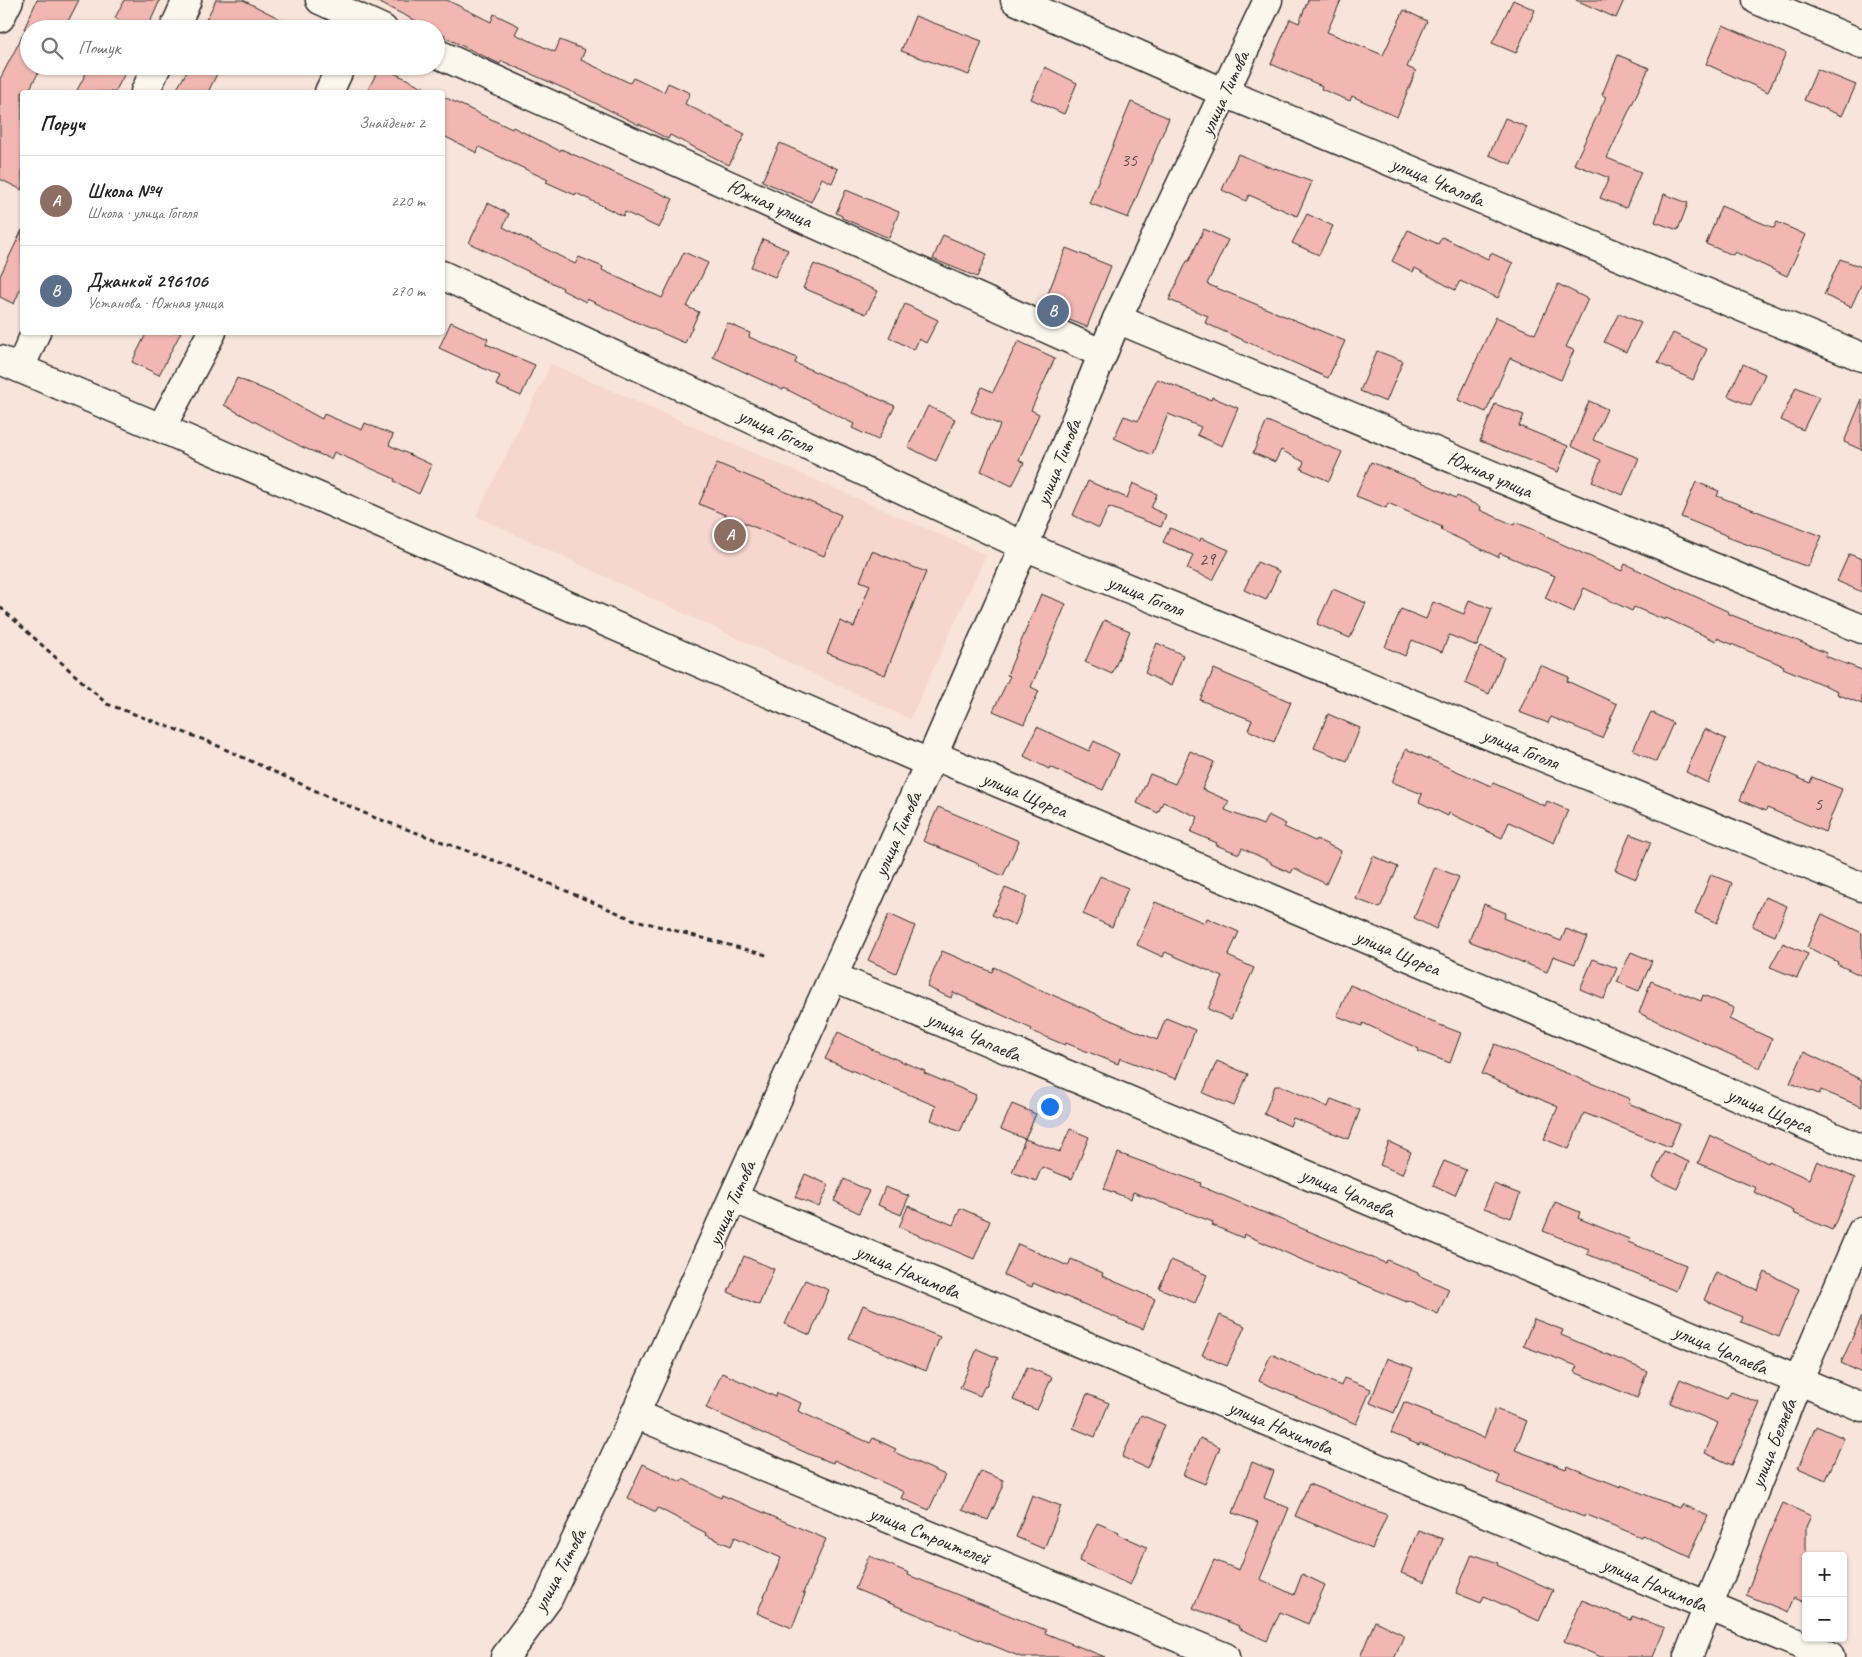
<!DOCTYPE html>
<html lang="uk">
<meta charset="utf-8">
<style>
:root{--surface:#fff;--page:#f2f2f2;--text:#222;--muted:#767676;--line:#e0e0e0;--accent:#ea580c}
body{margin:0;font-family:Caveat,sans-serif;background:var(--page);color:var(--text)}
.controls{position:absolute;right:15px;bottom:15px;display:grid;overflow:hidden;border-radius:5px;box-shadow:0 1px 4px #0004}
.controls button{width:45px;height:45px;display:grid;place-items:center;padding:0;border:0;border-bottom:1px solid var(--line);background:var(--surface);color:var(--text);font:25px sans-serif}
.you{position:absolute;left:1049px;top:1106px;width:18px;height:18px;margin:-12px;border:4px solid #fff;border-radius:50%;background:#1a73e8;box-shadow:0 0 0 8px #1a73e833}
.badge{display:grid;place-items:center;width:32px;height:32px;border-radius:50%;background:var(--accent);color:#fff;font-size:16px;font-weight:700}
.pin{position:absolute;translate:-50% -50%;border:2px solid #fff;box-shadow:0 1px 5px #0006}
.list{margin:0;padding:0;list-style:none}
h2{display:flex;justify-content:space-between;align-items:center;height:65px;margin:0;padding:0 20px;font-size:21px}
h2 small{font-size:16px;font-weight:400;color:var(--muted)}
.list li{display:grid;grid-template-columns:32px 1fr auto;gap:15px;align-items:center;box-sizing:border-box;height:90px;padding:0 20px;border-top:1px solid var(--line)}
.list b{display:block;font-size:19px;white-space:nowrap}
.list p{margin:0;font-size:16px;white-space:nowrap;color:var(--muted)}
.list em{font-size:16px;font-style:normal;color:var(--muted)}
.icon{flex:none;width:28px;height:28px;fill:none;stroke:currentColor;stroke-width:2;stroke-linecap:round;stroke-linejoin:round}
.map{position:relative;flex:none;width:1862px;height:1657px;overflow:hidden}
.search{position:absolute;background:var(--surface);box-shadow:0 1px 4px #0004;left:20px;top:20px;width:425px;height:55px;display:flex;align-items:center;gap:12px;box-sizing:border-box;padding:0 18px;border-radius:28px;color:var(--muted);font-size:19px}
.panel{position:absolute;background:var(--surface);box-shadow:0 1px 4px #0004;left:20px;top:90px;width:425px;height:245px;border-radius:5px}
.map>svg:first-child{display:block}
.built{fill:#f6d6ce}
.building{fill:#f2b7b1;stroke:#2b2b2b}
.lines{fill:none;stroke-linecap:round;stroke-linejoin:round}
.minor-casing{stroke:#2b2b2b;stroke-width:31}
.major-casing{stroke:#2b2b2b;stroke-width:31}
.path{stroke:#2b2b2b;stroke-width:3;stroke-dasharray:5 4;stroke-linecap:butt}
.minor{stroke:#fbf7ec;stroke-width:28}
.major{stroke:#fbf7ec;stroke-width:28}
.labels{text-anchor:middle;stroke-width:4;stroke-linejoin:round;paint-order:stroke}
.number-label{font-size:18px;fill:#5d4e4c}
.street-label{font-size:20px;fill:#2b2b2b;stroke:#fbf7ec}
</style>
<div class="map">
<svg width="1862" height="1657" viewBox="0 0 1862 1657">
<rect width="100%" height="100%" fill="#f8e4da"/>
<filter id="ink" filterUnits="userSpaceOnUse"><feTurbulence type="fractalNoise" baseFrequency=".02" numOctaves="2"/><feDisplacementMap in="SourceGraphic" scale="10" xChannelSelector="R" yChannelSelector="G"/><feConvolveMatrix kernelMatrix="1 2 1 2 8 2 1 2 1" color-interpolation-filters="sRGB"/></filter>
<g filter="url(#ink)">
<!-- built -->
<path class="built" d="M551,364L986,555L910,719L476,516Z"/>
<!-- building -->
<path class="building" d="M37,0H79L64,29H29V66H42L28,92H22V190L0,179V79L26,29H24Z
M124,0H160L147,29H137L115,18Z
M216,0H243L300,29H224L206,20Z
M374,0H447L491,22L494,14L519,26L515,34L555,52L560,40L585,50L581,60L630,83L633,78L664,92L668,83L690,93L685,104L745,134L729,165L670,135L668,139L639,124V125L581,96L502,61L500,64L444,37L445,35L436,31V29H432Z
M1308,0H1341L1327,32L1383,55L1404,10L1427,21L1407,67L1416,71L1397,117L1352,96L1350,101L1321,89L1322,86L1271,64L1290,19L1299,23Z
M1513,0L1535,10L1516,53L1492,43Z
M1576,0H1624L1616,18Z
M915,16L982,41L969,75L901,51Z
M1723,25L1786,53L1768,92L1706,64Z
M1618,55L1649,68L1607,158L1641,172L1626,208L1600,198L1609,178L1574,164L1606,97L1602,95Z
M90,66H129L115,92H76Z
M190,66H221L208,92H175Z
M380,66L433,92H367Z
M1045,67L1077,83L1064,114L1031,99Z
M1817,69L1856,85L1842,116L1804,100Z
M442,96L512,129L513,127L560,151L561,149L673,199L659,228L625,212L623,216L576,193L575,195L546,182L548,180L479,147L477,153L442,135Z
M1131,102L1169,118L1128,218L1089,203Z
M1505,118L1527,127L1511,164L1489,155Z
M780,143L838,169L832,183L822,178L811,202L762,181Z
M1238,154L1274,169L1275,168L1312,182L1297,216L1249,195L1246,201L1222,190Z
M846,190L899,212L889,238L842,218V216L836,213Z
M1664,194L1688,203L1678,230L1655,222Z
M488,203L509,214L503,227L575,264L579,257L603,267L602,270L662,298L684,252L708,263L687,307L699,312L685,343L636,322L587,299L586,302L562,290L563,288L469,243Z
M1721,206L1774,228L1777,222L1806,235L1787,276L1735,252L1733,255L1706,244Z
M1307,214L1333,226L1319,255L1292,243Z
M1204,229L1228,240L1207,284L1345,341L1328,378L1205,323L1208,316L1169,300L1187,261H1189Z
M22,230V285L14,304L0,297V276Z
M1408,230L1438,244L1442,237L1488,259L1491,253L1513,263L1498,298L1460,281L1455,290L1415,268L1413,272L1392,261Z
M943,235L987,254L977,277L933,259Z
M763,239L788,250L775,277L751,267Z
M1066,248L1111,266L1087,327L1042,309Z
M1840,259L1862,267V283L1851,307L1824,295Z
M814,264L878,291L866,314L803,288Z
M1558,284L1588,299L1566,347L1574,350L1561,380L1510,358L1486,412L1458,400L1496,317L1535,334Z
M905,304L938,320L926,343L919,339L914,350L889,337Z
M1619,313L1641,323L1626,352L1604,342Z
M451,322L488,339L486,344L535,365L521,396L496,385L500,376L439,348Z
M727,323L750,333L749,337L797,358L795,363L895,406L878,440L852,428L854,424L784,388L783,390L757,378L713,357Z
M147,332H181L159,375L132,362Z
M1673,333L1707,349L1693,380L1658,363Z
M1018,341L1055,358L1031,410L1039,414L1019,460L1024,463L1012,486L981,471L1000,425L971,412L982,387L993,392Z
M1377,351L1403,361L1386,402L1360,391Z
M1743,364L1765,374L1751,406L1728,396Z
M237,378L280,396L322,419L324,414L362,430L365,423L393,435L389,445L432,465L419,494L394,481L395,479L334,452L331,459L302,447L224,405Z
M1157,379L1211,400L1212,397L1238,408L1222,446L1197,435L1201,427L1168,414L1152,455L1114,438L1124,416L1138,421Z
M1796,387L1819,397L1803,430L1781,420Z
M1862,399V450L1844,442Z
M1589,401L1607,409L1593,440L1639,458L1623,495L1592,482L1601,460L1571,446Z
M1495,404L1524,415L1519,426L1568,446L1558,472L1480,441Z
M928,406L955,419L936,461L908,447Z
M1267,421L1342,452L1329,481L1301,469L1304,462L1281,450L1275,462L1253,453Z
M1371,462L1413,479V478L1456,498L1457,496L1481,507L1480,510L1514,525L1515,522L1545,534L1544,536L1622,571L1625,564L1729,612V614L1798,641L1826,653L1825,656L1862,670V704L1837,694L1838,691L1783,668L1784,666L1717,638L1716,641L1666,618L1665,620L1634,607L1632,611L1584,588L1574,612L1545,598L1555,576L1500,553L1498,557L1441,530L1442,527L1388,503L1386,508L1356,496Z
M717,463L841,515L824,556L699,504Z
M1088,481L1127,498L1133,483L1157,494L1151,508L1166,515L1161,527L1109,507L1099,528L1073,515Z
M1696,482L1719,491L1717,496L1822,536L1808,567L1727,537L1728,536L1681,517Z
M1170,528L1200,541L1201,538L1229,550L1213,580L1187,569L1193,555L1163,542Z
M872,551L926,572L885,675L827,653L840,621L854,627L870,585L860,581Z
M1849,554L1862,559V592L1837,581Z
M1257,562L1279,571L1266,600L1244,590Z
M1333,589L1366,603L1350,638L1317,624Z
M1041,594L1066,604L1031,687L1039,691L1024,724L993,711L1010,676L1007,675Z
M1469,600L1492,609L1477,646L1449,635L1442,652L1412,640L1405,656L1385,647L1401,609L1426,619L1433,602L1464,614Z
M1104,620L1130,631L1112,674L1085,662Z
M1157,643L1183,655L1171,686L1145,673Z
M1480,647L1504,657L1489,694L1465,683Z
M1540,665L1569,677L1567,681L1617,704L1602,738L1551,717L1548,723L1519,712Z
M1214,669L1291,702L1274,742L1248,730L1252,720L1200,700Z
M1651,712L1673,723L1656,762L1633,750Z
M1328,714L1360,728L1347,761L1314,748Z
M1037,727L1089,751L1094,741L1119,754L1103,790L1050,767L1049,769L1024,756Z
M1705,729L1726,739L1708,783L1686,772Z
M1406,749L1491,786L1493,783L1545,806L1547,801L1568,810L1554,843L1509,822L1502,838L1449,813L1448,816L1419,802L1422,794L1392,782Z
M1190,751L1214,762L1202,789L1229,801L1225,810L1263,825L1268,815L1286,824L1284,827L1315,841L1316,839L1341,851L1326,884L1294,868L1291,873L1271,864V862L1242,848L1239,854L1216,845L1217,843L1191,832L1198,817L1163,802L1158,813L1137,803L1150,774L1175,784Z
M1757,760L1810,783L1812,777L1842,789L1825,832L1767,808L1766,811L1740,800Z
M938,807L1019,841L1003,876L978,865L979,864L923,841Z
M1630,834L1651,842L1636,879L1615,870Z
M1373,856L1398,867L1380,908L1356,899Z
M1435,867L1459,877L1436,929L1414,918Z
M1711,874L1732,883L1717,923L1695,913Z
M1100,876L1128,888L1112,927L1083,914Z
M1005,888L1027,897L1015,925L992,915Z
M1765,897L1787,906L1775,936L1752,926Z
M1155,902L1205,923L1207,918L1239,932L1228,956L1254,968L1231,1019L1208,1009L1223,977L1165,952L1163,957L1137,945Z
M1484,904L1506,913L1504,918L1561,941L1566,929L1587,937L1575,964L1553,956L1547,972L1469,941Z
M889,914L915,926L896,973L868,960Z
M1822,914L1862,933V976L1837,964L1838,962L1807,947Z
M1783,943L1808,954L1797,978L1770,967Z
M942,951L992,972L994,967L1034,987L1157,1040L1166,1018L1195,1030L1176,1079L1120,1058L1118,1064L1066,1043L1065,1045L1031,1031L1032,1029L953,992L951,998L927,987Z
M1631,952L1652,961L1639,991L1617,982Z
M1593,959L1617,968L1604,999L1580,989Z
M1651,981L1701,1001L1703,995L1734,1008L1729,1019L1772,1039L1760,1068L1639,1013Z
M1350,985L1374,995L1407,1011L1406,1012L1461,1033L1450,1063L1418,1051L1419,1049L1363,1023L1362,1026L1337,1016Z
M838,1032L869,1047V1048L925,1071L924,1073L976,1095L960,1132L931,1120L936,1106L825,1059Z
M1495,1044L1630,1099L1628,1103L1680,1124L1670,1147L1584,1113L1569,1149L1544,1139L1558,1107L1482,1074Z
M1804,1052L1862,1080V1107L1821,1090L1819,1094L1790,1083Z
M1217,1061L1248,1074L1234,1106L1203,1093Z
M1275,1086H1282L1328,1107L1331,1099L1360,1110L1349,1139L1293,1118L1290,1126L1264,1114Z
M1012,1104L1036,1114L1025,1139L1001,1129Z
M1070,1129L1089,1137L1072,1179L1042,1167L1036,1181L1012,1172L1025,1139L1060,1152Z
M1710,1135L1768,1163L1769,1161L1809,1179L1817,1161L1855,1178L1832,1230L1793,1213L1794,1211L1754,1192L1756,1188L1698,1163Z
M1389,1142L1411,1152L1402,1174L1380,1165Z
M1664,1151L1689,1162L1677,1189L1653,1178Z
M1118,1153L1201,1183L1200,1186L1385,1263L1387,1260L1418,1273V1275L1449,1289L1438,1314L1407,1300V1302L1300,1259L1244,1234L1243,1238L1212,1225L1213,1222L1133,1192L1131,1199L1104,1189Z
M1444,1161L1466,1170L1455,1195L1433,1185Z
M805,1174L829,1185L819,1207L795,1197Z
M844,1179L869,1191L859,1213L834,1201Z
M1494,1184L1520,1194L1511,1218L1484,1208Z
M885,1187L909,1196L901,1215L878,1205Z
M1555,1202L1580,1212L1578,1218L1629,1239L1628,1242L1686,1265L1676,1291L1587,1254L1589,1249L1543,1231Z
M908,1206L953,1225L960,1208L990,1221L974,1259L899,1227Z
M1018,1244L1068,1266L1071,1259L1103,1273L1102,1276L1155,1299L1143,1329L1033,1283L1032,1287L1004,1275Z
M744,1256L774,1269L759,1305L728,1292Z
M1171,1260L1207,1275L1195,1303L1159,1288Z
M1716,1272L1757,1290L1765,1272L1799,1289L1779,1337L1741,1322L1743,1317L1704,1300Z
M805,1280L829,1290L810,1335L785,1324Z
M863,1305L940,1337L926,1371L849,1338Z
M1220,1315L1245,1326L1227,1366L1202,1355Z
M1862,1316V1373L1841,1363Z
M1534,1319L1563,1330L1561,1335L1647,1371L1637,1398L1574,1372L1577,1366L1523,1346Z
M977,1349L998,1358L986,1386L985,1385L980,1396L960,1388Z
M1271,1354L1341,1386L1344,1378L1371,1389L1356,1424L1259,1381Z
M1387,1358L1413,1368L1394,1413L1370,1403Z
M1027,1367L1052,1377L1037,1410L1013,1400Z
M722,1373L776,1397L777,1393L801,1403L798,1411L870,1443L873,1438L896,1449L894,1452L945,1475L929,1510L901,1498L904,1492L834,1460L833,1463L811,1455L706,1408Z
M1680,1379L1727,1399L1731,1392L1760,1403L1732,1465L1705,1453L1718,1423L1670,1403Z
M1087,1394L1109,1403L1095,1437L1073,1428Z
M1404,1402L1432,1413L1431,1416L1484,1438L1495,1409L1527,1421L1515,1450L1566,1469L1567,1466L1621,1487V1485L1679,1508L1681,1504L1708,1516L1689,1557L1642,1535L1641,1537L1585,1514L1584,1517L1497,1483L1500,1476L1420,1443L1419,1445L1391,1433Z
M1141,1415L1165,1425L1147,1468L1122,1457Z
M1816,1426L1844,1438L1826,1480L1798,1468Z
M1200,1438L1220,1447L1205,1484L1183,1475Z
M1252,1462L1274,1471L1264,1498L1289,1508L1260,1579L1294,1595L1302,1574L1325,1585L1308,1624L1280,1612L1267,1641L1238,1628L1239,1626L1193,1608L1214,1560L1239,1570L1258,1522L1233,1513Z
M643,1464L681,1482L683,1479L721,1498L722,1495L826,1539L803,1593L805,1594L792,1628L757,1613L781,1558L735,1537L731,1546L705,1535L706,1533L658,1508L656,1512L627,1498Z
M981,1471L1003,1480V1487L988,1520L962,1510Z
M1309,1484L1387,1515L1372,1549L1295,1516Z
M1032,1495L1061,1506L1044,1549L1016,1537Z
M1783,1503L1811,1516L1806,1527V1603L1794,1598L1788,1612L1746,1595L1770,1532Z
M1097,1523L1119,1532L1118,1534L1147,1547L1130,1585L1079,1561Z
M1418,1530L1443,1539L1425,1582L1401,1573Z
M1472,1554L1498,1563L1497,1565L1553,1590L1539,1621L1484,1596L1481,1603L1456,1593Z
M869,1556L909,1573L908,1575L1046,1630L1045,1633L1105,1657H1021L855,1589Z
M1582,1600L1631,1620L1632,1616L1665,1628L1653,1657H1601L1564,1641Z
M1375,1621L1404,1635L1395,1657H1360Z"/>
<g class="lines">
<defs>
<path id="minor" d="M320,0L383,29
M1015,0L1225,93L1862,357
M1757,0L1862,44
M0,18L9,0
M174,29L187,0
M436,53L1103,354
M145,92L157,66
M329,92L341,66
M442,275L1024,546L1862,887
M1117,319L1862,629
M0,360L161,428L929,763
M20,368L36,332
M161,428L212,332
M933,755L1862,1149
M834,977L1862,1407
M733,1198L1830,1657
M635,1414L1225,1657"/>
<path id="major" d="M505,1657L548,1599L635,1414L933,755L1024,546L1117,319L1268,0
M1688,1657L1798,1381L1862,1231"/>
</defs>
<!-- minor casing -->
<use href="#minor" class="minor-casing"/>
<!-- major casing -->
<use href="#major" class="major-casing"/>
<!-- path -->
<path class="path" d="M0,607L107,704L207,741L373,817L501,863L632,919L770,956"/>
<!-- minor -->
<use href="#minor" class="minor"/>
<!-- major -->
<use href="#major" class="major"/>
</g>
</g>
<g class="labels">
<!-- number labels -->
<g class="number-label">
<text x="1129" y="166">35</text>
<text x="1207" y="565">29</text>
<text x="1818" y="810">5</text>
</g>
<!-- street labels -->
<g class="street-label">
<text transform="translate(1224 93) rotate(-65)" y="7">улица Титова</text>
<text transform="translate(1438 181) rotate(23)" y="7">улица Чкалова</text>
<text transform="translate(770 203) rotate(24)" y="7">Южная улица</text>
<text transform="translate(776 430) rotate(25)" y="7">улица Гоголя</text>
<text transform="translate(1058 462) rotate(-68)" y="7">улица Титова</text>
<text transform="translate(1490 474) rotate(23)" y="7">Южная улица</text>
<text transform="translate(1146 595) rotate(22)" y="7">улица Гоголя</text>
<text transform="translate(1521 748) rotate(22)" y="7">улица Гоголя</text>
<text transform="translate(1025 794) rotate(23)" y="7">улица Щорса</text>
<text transform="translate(897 834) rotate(-66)" y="7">улица Титова</text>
<text transform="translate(1398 952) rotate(23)" y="7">улица Щорса</text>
<text transform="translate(974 1036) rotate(23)" y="7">улица Чапаева</text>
<text transform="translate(1770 1110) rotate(23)" y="7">улица Щорса</text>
<text transform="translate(1348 1192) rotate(23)" y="7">улица Чапаева</text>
<text transform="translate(731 1203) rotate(-66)" y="7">улица Титова</text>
<text transform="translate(908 1271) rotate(23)" y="7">улица Нахимова</text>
<text transform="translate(1721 1349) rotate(23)" y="7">улица Чапаева</text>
<text transform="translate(1281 1427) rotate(23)" y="7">улица Нахимова</text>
<text transform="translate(1773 1443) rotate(-68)" y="7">улица Беляева</text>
<text transform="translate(930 1535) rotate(22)" y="7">улица Строителей</text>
<text transform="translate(559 1570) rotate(-62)" y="7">улица Титова</text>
<text transform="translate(1655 1584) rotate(23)" y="7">улица Нахимова</text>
</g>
</g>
</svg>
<div class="controls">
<button>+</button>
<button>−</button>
</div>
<div class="you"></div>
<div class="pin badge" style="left:730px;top:535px;background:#8d6e63">A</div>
<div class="pin badge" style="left:1053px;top:311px;background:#5c6f8a">B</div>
<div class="search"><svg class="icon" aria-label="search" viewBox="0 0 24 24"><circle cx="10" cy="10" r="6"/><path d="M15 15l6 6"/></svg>Пошук</div>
<section class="panel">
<h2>Поруч<small>Знайдено: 2</small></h2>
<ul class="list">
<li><span class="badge" style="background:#8d6e63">A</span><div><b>Школа №4</b><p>Школа · улица Гоголя</p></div><em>220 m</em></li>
<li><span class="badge" style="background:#5c6f8a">B</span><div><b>Джанкой 296106</b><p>Установа · Южная улица</p></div><em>270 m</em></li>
</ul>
</section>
</div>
